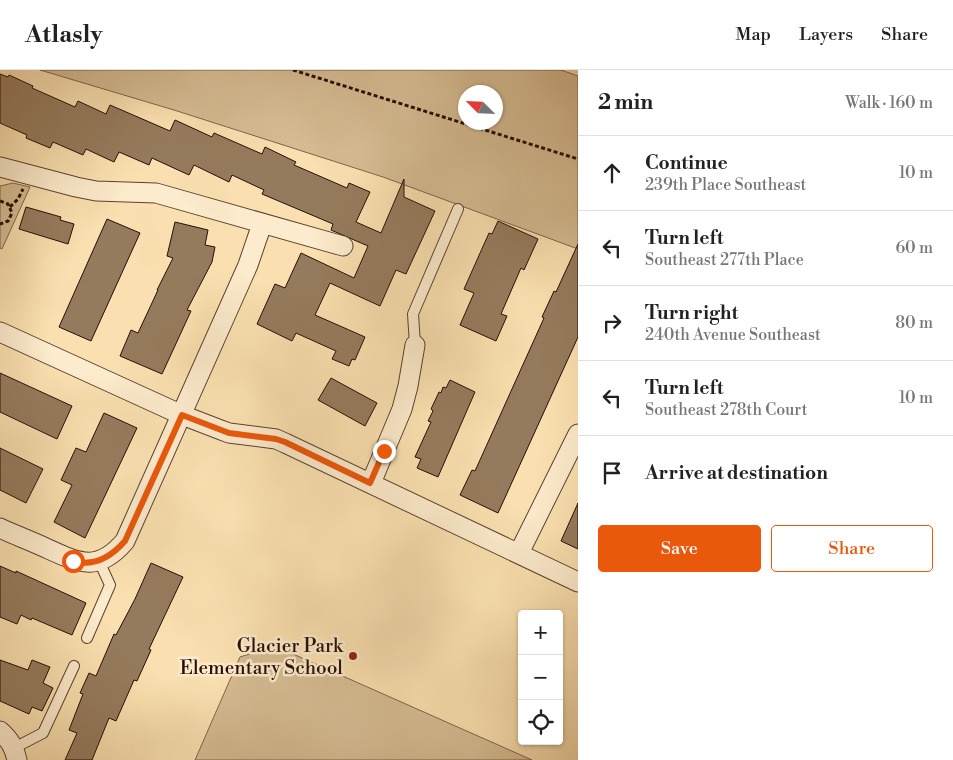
<!DOCTYPE html>
<meta charset="utf-8">
<style>
:root{--surface:#fff;--page:#f2f2f2;--text:#202124;--muted:#757577;--line:#e0e0e0;--accent:#ea580c}
body{margin:0;font-family:"Libre Bodoni",serif;background:var(--page);color:var(--text)}
.controls{position:absolute;right:15px;bottom:15px;display:grid;overflow:hidden;border-radius:5px;box-shadow:0 1px 4px #0004}
.controls button{width:45px;height:45px;display:grid;place-items:center;padding:0;border:0;border-bottom:1px solid var(--line);background:var(--surface);color:var(--text);font:25px sans-serif}
.compass{position:absolute;left:458px;top:15px;width:45px;height:45px;border-radius:50%;background:var(--surface);box-shadow:0 1px 4px #0004;rotate:294deg}
.stop{position:absolute;width:15px;height:15px;margin:-11px;border:4px solid #ea580c;border-radius:50%;background:#fff}
.stop.end{background:#ea580c;border-color:#fff;box-shadow:0 1px 5px #0008}
.list{margin:0;padding:0;list-style:none}
h2{display:flex;justify-content:space-between;align-items:center;height:65px;margin:0;padding:0 20px;font-size:21px}
h2 small{font-size:16px;font-weight:400;color:var(--muted)}
.list li{display:grid;grid-template-columns:32px 1fr auto;gap:15px;align-items:center;box-sizing:border-box;height:75px;padding:0 20px;border-top:1px solid var(--line)}
.list b{display:block;font-size:19px;white-space:nowrap}
.list p{margin:0;font-size:16px;white-space:nowrap;color:var(--muted)}
.list em{font-size:16px;font-style:normal;color:var(--muted)}
.actions{display:flex;gap:10px;padding:15px 20px}
.actions a{flex:1;padding:11px 0;border:1px solid var(--accent);border-radius:5px;text-align:center;font-size:18px;color:var(--accent)}
.actions .main{background:var(--accent);color:#fff}
.icon{flex:none;width:28px;height:28px;fill:none;stroke:currentColor;stroke-width:2;stroke-linecap:round;stroke-linejoin:round}
.map{position:relative;flex:none;width:578px;height:690px;overflow:hidden}
header{display:flex;align-items:center;gap:30px;box-sizing:border-box;height:70px;padding:0 25px;background:var(--surface);border-bottom:1px solid var(--line)}
header strong{font-size:24px}
nav{display:flex;gap:28px;margin-inline-start:auto;font-size:18px}
main{display:flex}
aside{flex:1;background:var(--surface)}
.map>svg:first-child{display:block}
.green{fill:#d6bc93;stroke:#7f644c;fill-rule:evenodd}
.building{fill:#957b5d;stroke:#280d04}
.lines{fill:none;stroke-linecap:round;stroke-linejoin:round}
.lane-casing{stroke:#5c422f;stroke-width:12}
.street-casing{stroke:#5c422f;stroke-width:21}
.path{stroke:#280d04;stroke-width:3;stroke-dasharray:4 2.5;stroke-linecap:butt}
.lane{stroke:#fcebcc;stroke-width:10}
.street{stroke:#fcebcc;stroke-width:19}
.route{stroke:#ea580c;stroke-width:6}
.poi-dot{fill:#8f2418;stroke:#fcebcc;stroke-width:2}
.labels{text-anchor:middle;stroke-width:5;stroke-linejoin:round;paint-order:stroke}
.poi-label{font-size:19px;fill:#280d04;stroke:#fcebcc;text-anchor:end}
</style>
<header>
<strong>Atlasly</strong>
<nav><a>Map</a><a>Layers</a><a>Share</a></nav>
</header>
<main>
<div class="map">
<svg width="578" height="690" viewBox="0 0 578 690">
<rect width="100%" height="100%" fill="#fae0b0"/>
<filter id="stains"><feTurbulence type="fractalNoise" baseFrequency=".004" numOctaves="4"/><feColorMatrix values="0 0 0 0 .2 0 0 0 0 .09 0 0 0 0 .02 0 0 0 .5 -.17"/></filter>
<radialGradient id="worn" r=".72"><stop offset=".6" stop-color="#630" stop-opacity="0"/><stop offset="1" stop-color="#630" stop-opacity=".3"/></radialGradient>
<!-- green -->
<path class="green" d="M40,0H561L578,6V179L383,107L174,40ZM466,22H496V52H466Z
M13,113L30,117L2,179L0,178V116Z
M275,576L532,690H195L240,587Z"/>
<!-- building -->
<path class="building" d="M0,4L8,7L9,5L33,16L32,18L75,37L78,31L106,44L110,35L170,61L175,50L212,67L214,63L262,84L265,77L296,92L294,95L347,118L349,113L370,122L356,152L381,163L404,109V127L435,141L406,204L396,200L380,236L330,213L315,245L365,267L355,290L352,289L349,296L332,289L336,281L296,263L292,271L257,254L275,214L285,218L301,183L354,208L368,176L331,160L333,154L262,124L264,120L232,105L229,112L194,95L189,105L152,88L149,95L119,82L114,92L86,79L83,85L53,72L50,78L26,68L27,65L0,53Z
M26,137L61,147L60,150L74,154L68,174L19,159Z
M107,149L140,163L91,271L59,257Z
M498,151L538,169L524,200L521,198L501,244L507,246L496,271L460,255L474,223L464,219L489,163L492,164Z
M175,152L208,160L205,175L215,177L212,192L187,240L191,241L162,304L120,286L131,260L138,263L158,220H157L173,188L167,186Z
M578,174V267L498,443L460,425L472,400L475,401L544,248L542,247L554,221L556,222Z
M0,303L72,336L57,369L0,342Z
M331,308L377,333L365,356L318,330Z
M450,310L475,322L438,407L417,398L421,389L415,387L431,352L428,351L433,341L431,339L439,322L441,323L443,317L446,318Z
M104,343L137,358L85,468L54,452L72,415L61,410L76,378L86,382Z
M0,378L43,399L26,433L0,420Z
M578,433V479L561,471Z
M151,493L183,507L149,579L151,580L137,611L134,610L116,651L109,648L92,690H65L77,663L69,660L83,624L80,623L89,603L96,606L114,564L116,565L135,529Z
M0,496L16,503V501L86,533L72,565L32,548L31,550L21,545L17,554L0,547Z
M0,590L28,600L32,590L50,597L43,613L53,618L42,641L32,637L29,644L0,631Z"/>
<g class="lines">
<defs>
<path id="lane" d="M415,275L413,244L458,139
M87,568L110,515L99,491
M14,678L43,663L74,596"/>
<path id="street" d="M0,97L76,117L96,121L156,123L343,176
M0,262L182,345L221,360L229,363L276,369L285,373L578,512
M371,413L402,339L408,316L415,275
M0,458C15,465 31,471 46,478C79,493 98,503 125,471L248,195L262,154
M519,483L578,364
M0,661C10,670 14,677 17,690"/>
</defs>
<!-- lane casing -->
<use href="#lane" class="lane-casing"/>
<!-- street casing -->
<use href="#street" class="street-casing"/>
<!-- path -->
<path class="path" d="M293,0L578,89
M0,131L8,134L12,143L8,151L0,154
M10,137L18,129L23,119"/>
<!-- lane -->
<use href="#lane" class="lane"/>
<!-- street -->
<use href="#street" class="street"/>
</g>
<g class="lines">
<!-- route -->
<path class="route" d="M73,491C94,497 111,487 125,471L182,345L229,363L276,369L285,372L370,413L384,381"/>
</g>
<!-- markers -->
<circle class="poi-dot" cx="353" cy="586" r="5"/>
<g class="labels">
<!-- poi labels -->
<g class="poi-label">
<text x="343" y="582">Glacier Park<tspan x="343" dy="22">Elementary School</tspan></text>
</g>
</g>
<rect width="100%" height="100%" filter="url(#stains)"/>
<rect width="100%" height="100%" fill="url(#worn)"/>
</svg>
<div class="controls">
<button>+</button>
<button>−</button>
<button><svg class="icon" aria-label="locate" viewBox="0 0 24 24"><circle cx="12" cy="12" r="6"/><path d="M12 2v4M12 18v4M2 12h4M18 12h4"/></svg></button>
</div>
<svg class="compass" viewBox="-18 -18 36 36"><path d="M0-13l5 13h-10z" fill="#e53935"/><path d="M0 13l5-13h-10z" fill="#757577"/></svg>
<div class="stop" style="left:73px;top:491px"></div>
<div class="stop end" style="left:384px;top:381px"></div>
</div>
<aside>
<h2>2 min<small>Walk · 160 m</small></h2>
<ul class="list">
<li><svg class="icon" aria-label="ahead" viewBox="0 0 24 24"><path d="M12 20V5M6 11l6-6 6 6"/></svg><div><b>Continue</b><p>239th Place Southeast</p></div><em>10 m</em></li>
<li><svg class="icon" aria-label="left" viewBox="0 0 24 24"><path d="M17 20v-9H6M10 6l-5 5 5 5"/></svg><div><b>Turn left</b><p>Southeast 277th Place</p></div><em>60 m</em></li>
<li><svg class="icon" aria-label="right" viewBox="0 0 24 24"><path d="M7 20v-9h11M14 6l5 5-5 5"/></svg><div><b>Turn right</b><p>240th Avenue Southeast</p></div><em>80 m</em></li>
<li><svg class="icon" aria-label="left" viewBox="0 0 24 24"><path d="M17 20v-9H6M10 6l-5 5 5 5"/></svg><div><b>Turn left</b><p>Southeast 278th Court</p></div><em>10 m</em></li>
<li><svg class="icon" aria-label="arrive" viewBox="0 0 24 24"><path d="M6 21V4h12l-3 4 3 4H6"/></svg><div><b>Arrive at destination</b></div></li>
</ul>
<div class="actions"><a class="main">Save</a><a>Share</a></div>
</aside>
</main>
